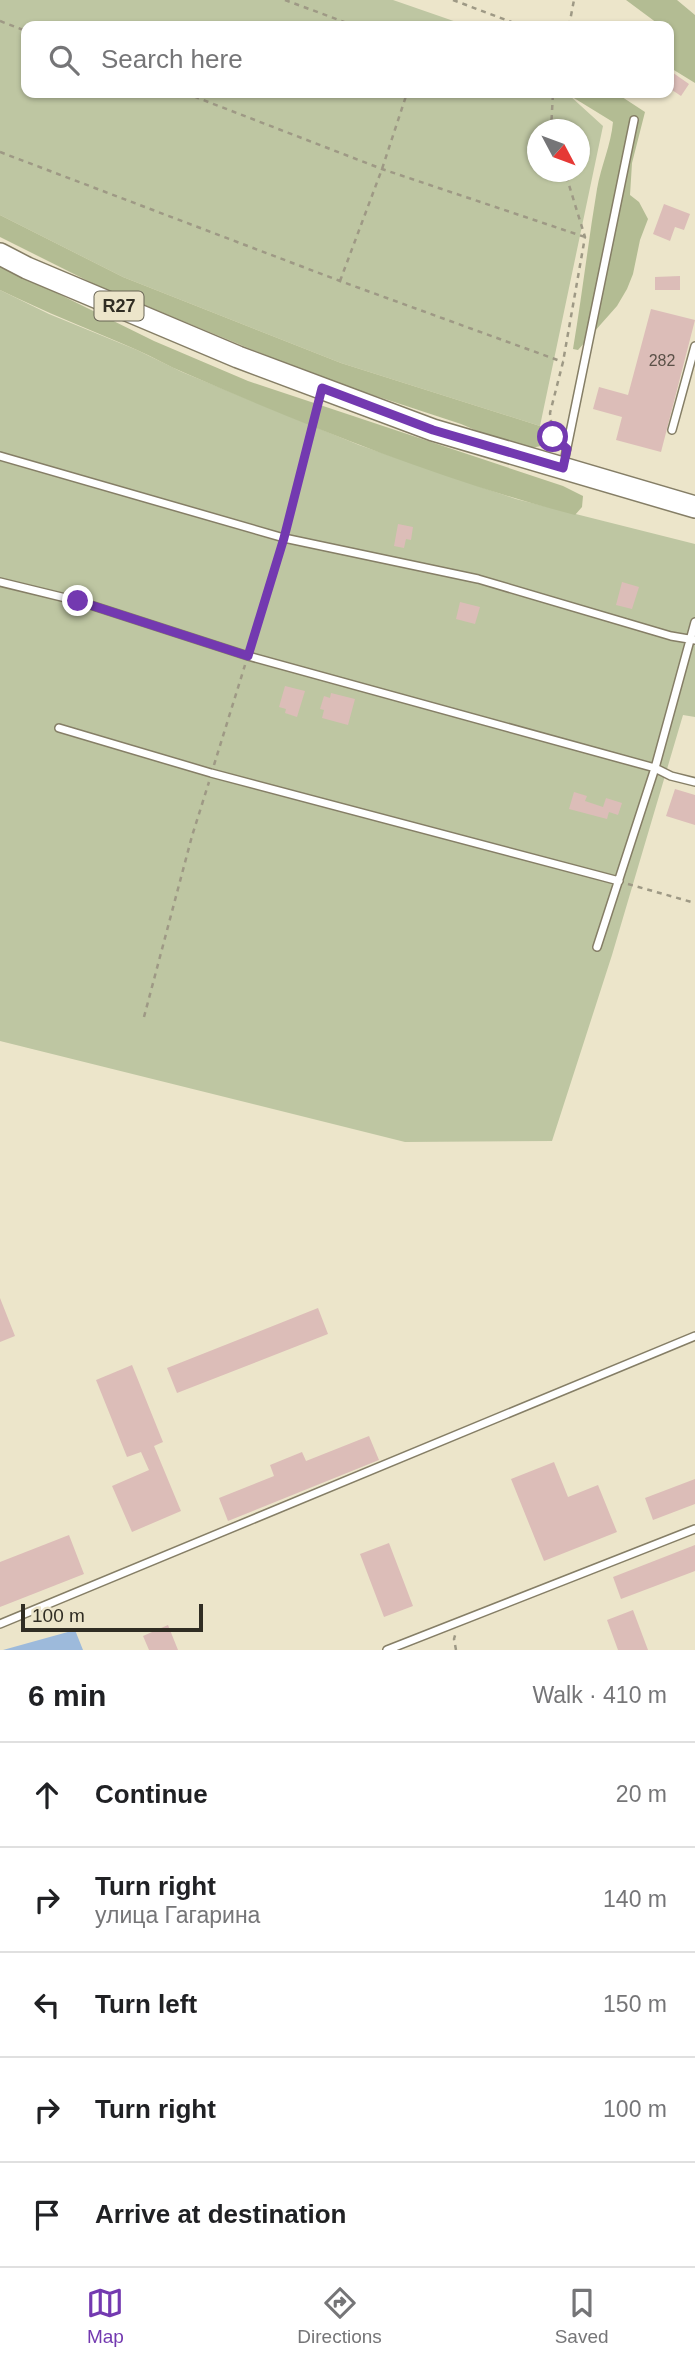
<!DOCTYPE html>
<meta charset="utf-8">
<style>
:root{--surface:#fff;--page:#f6f6f6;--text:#202124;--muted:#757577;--line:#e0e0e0;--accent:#7339b0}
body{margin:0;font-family:Helvetica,sans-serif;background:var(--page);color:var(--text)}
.compass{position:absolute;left:527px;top:119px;width:63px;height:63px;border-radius:50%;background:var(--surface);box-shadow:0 2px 5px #0004;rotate:131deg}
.scale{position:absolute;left:21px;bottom:18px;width:182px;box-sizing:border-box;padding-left:7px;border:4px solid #302d23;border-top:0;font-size:19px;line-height:24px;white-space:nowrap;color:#302d23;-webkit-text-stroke:5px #ece5ca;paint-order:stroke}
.stop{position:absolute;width:21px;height:21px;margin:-16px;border:5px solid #7339b0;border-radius:50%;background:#fff}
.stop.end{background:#7339b0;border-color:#fff;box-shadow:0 2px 7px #0008}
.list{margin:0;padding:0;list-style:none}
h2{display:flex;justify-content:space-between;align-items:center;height:91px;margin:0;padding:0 28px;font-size:30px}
h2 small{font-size:23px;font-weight:400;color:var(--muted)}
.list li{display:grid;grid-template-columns:46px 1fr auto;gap:21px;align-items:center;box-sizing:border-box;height:105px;padding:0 28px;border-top:2px solid var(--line)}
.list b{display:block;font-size:26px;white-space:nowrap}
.list p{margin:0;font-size:23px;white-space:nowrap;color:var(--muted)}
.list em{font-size:23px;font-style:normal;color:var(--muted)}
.icon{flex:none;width:38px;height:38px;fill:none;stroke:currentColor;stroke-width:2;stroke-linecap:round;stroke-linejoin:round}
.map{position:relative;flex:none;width:695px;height:1650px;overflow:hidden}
.search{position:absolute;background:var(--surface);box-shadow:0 2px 5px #0004;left:21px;right:21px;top:21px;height:77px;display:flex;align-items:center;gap:18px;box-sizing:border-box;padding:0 24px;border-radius:14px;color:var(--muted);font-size:26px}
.sheet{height:616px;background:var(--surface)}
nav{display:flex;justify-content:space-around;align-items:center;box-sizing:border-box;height:98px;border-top:2px solid var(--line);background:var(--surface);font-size:19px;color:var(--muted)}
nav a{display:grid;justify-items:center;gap:4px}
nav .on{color:var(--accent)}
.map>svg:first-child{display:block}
.green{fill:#bec6a2;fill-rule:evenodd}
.forest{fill:#b3bc93}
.water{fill:#9dbadb}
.building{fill:#dcbdb8}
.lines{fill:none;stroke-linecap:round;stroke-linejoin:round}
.service-casing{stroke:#857e66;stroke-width:10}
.primary-casing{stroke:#857e66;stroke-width:24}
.path{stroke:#9e9985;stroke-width:2.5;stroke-dasharray:5 5;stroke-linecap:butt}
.service{stroke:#fff;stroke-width:7}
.primary{stroke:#fff;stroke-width:21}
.route{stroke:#7339b0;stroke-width:9}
.labels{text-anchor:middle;stroke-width:5;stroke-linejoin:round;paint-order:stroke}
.number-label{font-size:16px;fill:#5b5148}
.shield{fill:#ece5ca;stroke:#686455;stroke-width:2}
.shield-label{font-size:18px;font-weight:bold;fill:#302d23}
</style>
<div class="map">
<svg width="695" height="1650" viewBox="0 0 695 1650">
<rect width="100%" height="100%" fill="#ece5ca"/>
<!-- green -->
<path class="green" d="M0,0H393L468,26H26V93H569V95L603,126L540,426L341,363L123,277L0,215ZM538,130H580V172H538Z
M0,290L49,314L137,350L182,372L359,445L516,499L695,544V717L683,715L612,955L552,1141L405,1142L0,1041Z"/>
<!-- forest -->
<path class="forest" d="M626,0H677L695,15V83L669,67V26H661Z
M569,93H616L645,112L632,163L630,195L639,202L648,219L640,240L633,274L627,289L617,306L578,350L573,349C582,296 588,243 597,189C601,166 611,145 613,122L569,95Z
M0,215L123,277L341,363L540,426L553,437L555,443L522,450L461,424L321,378L98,286L0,237Z
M0,265L154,341L248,381L563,486L583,496L582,507L575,515C441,480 312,428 185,373C168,366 153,357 137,350C91,330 45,312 0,290Z"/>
<!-- water -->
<path class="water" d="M75,1630L83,1650H3Z"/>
<!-- building -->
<path class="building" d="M669,70L689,84L681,96L669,88Z
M664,204L690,214L684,230L675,227L670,241L653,234Z
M680,276V290H655V277Z
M651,309L695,320L661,452L616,440L622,417L593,409L599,387L628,395Z
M398,524L413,527L411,540L406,539L404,548L394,546Z
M622,582L639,587L632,609L616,605Z
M460,602L480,607L475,624L456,619Z
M285,686L305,691L297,717L285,713L286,709L279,707Z
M331,693L355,699L348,725L322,718L324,710L320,709L324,696L330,698Z
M675,789L695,795V825L666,816Z
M574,792L587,796L585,801L603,807L606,798L622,803L618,815L609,812L607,819L569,809Z
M0,1298L15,1336L0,1342Z
M318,1308L328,1334L177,1393L167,1368Z
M132,1365L163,1442L154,1446L181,1511L132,1532L112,1486L149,1470L141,1452L127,1457L96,1380Z
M369,1436L379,1460L228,1521L219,1498L274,1476L270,1465L302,1452L306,1461Z
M554,1462L568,1497L598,1485L617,1532L544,1561L511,1479Z
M695,1479V1504L653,1520L645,1498Z
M69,1535L84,1574L0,1607V1562Z
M389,1543L413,1606L384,1617L360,1554Z
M695,1545V1571L621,1599L613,1577Z
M633,1610L648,1650H618L607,1620Z
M168,1625L178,1650H149L143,1636Z"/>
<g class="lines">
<defs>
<path id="service" d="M672,430L695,346
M0,456L284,538L478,579L671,636L695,640
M563,467L634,120
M0,582L78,601L248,656L655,768L671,776L695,782
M59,728L211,773L619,881
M597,947L655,768L695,622
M0,1624L695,1336
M387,1650L695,1529"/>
<path id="primary" d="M0,254L27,268L238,357L433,430L695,507"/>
</defs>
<!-- service casing -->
<use href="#service" class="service-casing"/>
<!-- primary casing -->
<use href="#primary" class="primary-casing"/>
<!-- path -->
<path class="path" d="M285,0L355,26
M453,0L522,26
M0,21L26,31
M569,26L574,0
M185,93L382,169L585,237
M551,130L553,93
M0,152L340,281L563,362
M340,281L382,169L407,93
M559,442L553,437L550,413L563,362L585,237L565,172
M287,528L318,405
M250,648L281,548
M214,765L245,665
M628,884L695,903
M144,1017L192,836L209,782
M456,1650L454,1639L456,1632"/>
<!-- service -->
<use href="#service" class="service"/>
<!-- primary -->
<use href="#primary" class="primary"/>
</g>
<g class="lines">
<!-- route -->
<path class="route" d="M78,601L248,656L284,538L322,388L433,430L563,468L567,449L553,437"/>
</g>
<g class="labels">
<!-- number labels -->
<g class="number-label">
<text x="662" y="366">282</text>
</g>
<!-- shield labels -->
<rect class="shield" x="94.5" y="291.5" width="49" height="29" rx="5"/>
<g class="shield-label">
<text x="119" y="312">R27</text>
</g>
</g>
</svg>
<svg class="compass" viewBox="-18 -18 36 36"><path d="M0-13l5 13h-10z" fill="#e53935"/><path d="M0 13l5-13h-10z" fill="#757577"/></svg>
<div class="scale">100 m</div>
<div class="stop" style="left:553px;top:437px"></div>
<div class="stop end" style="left:78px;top:601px"></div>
<div class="search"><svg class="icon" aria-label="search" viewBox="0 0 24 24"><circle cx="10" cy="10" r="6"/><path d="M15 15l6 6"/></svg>Search here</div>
</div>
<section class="sheet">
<h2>6 min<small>Walk · 410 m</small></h2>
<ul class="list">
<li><svg class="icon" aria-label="ahead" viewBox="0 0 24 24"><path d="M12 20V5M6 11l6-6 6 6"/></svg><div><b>Continue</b></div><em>20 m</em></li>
<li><svg class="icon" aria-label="right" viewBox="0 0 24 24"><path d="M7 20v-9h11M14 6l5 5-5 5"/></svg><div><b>Turn right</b><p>улица Гагарина</p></div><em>140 m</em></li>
<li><svg class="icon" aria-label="left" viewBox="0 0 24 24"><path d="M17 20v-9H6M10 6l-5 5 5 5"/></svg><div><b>Turn left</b></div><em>150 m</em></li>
<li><svg class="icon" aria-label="right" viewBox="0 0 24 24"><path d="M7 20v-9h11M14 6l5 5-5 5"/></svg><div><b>Turn right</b></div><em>100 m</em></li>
<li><svg class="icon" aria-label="arrive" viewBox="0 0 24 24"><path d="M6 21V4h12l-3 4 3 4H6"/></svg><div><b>Arrive at destination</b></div></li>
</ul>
</section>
<nav>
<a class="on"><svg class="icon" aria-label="map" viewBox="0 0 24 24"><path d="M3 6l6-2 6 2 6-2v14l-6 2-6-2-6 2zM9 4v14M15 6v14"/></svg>Map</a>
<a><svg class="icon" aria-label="directions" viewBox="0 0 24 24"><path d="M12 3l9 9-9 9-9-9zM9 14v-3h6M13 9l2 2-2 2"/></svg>Directions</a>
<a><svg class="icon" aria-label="saved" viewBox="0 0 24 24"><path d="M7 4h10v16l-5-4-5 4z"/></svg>Saved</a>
</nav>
